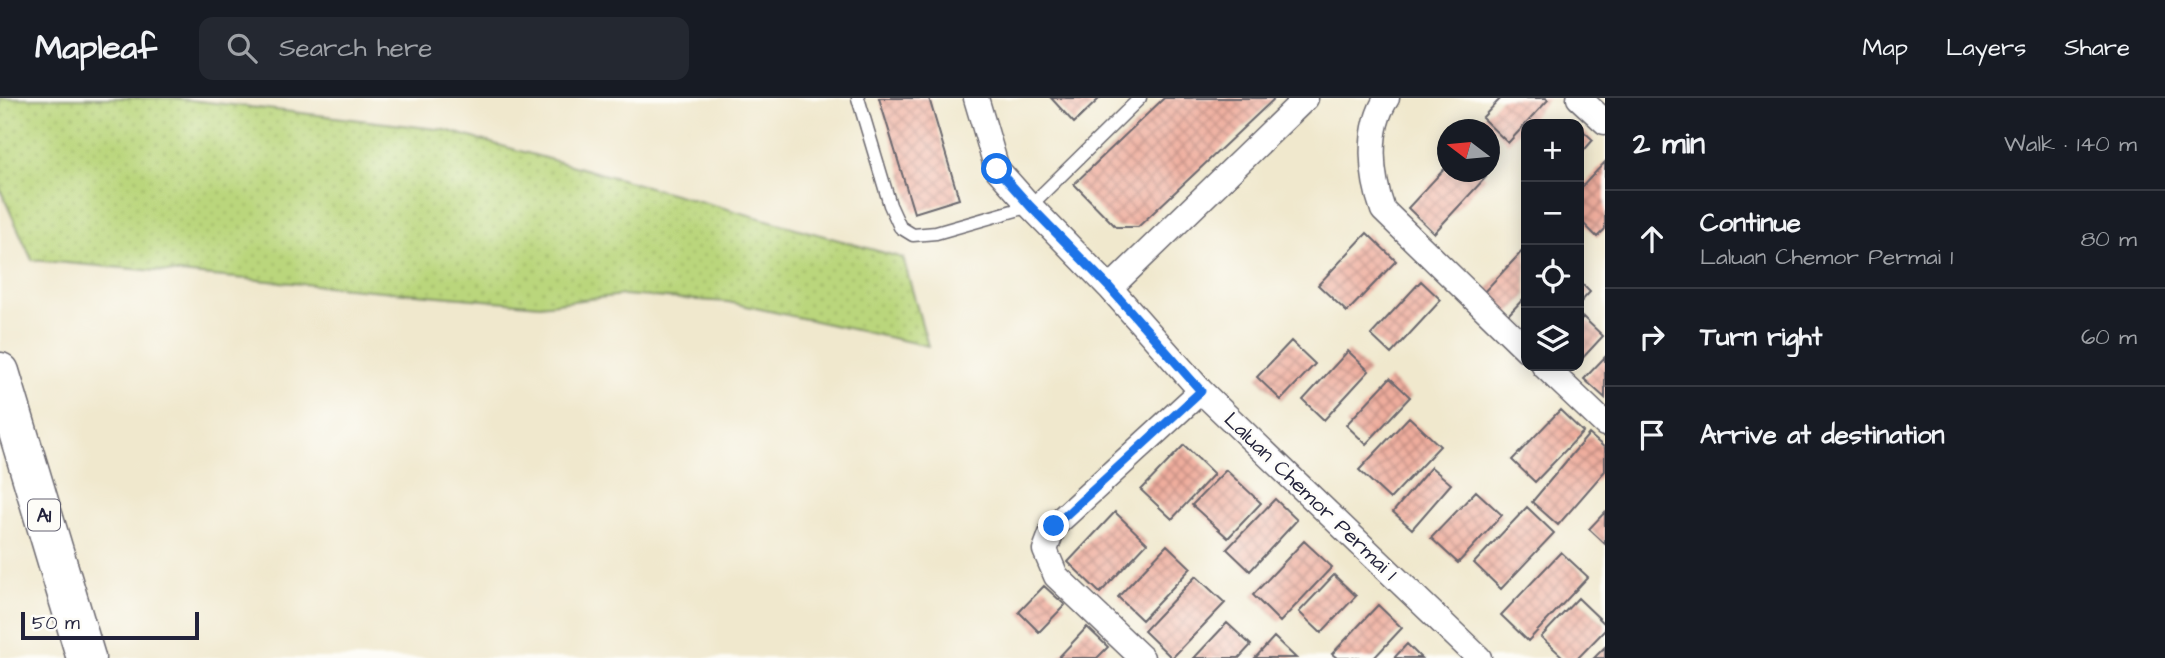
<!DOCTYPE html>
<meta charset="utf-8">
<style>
:root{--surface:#171b24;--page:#242831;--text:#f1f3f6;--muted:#9ea1a6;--line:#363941}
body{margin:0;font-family:"Architects Daughter",sans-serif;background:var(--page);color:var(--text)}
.controls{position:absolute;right:21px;top:21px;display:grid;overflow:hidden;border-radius:14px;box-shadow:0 4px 18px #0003}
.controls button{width:63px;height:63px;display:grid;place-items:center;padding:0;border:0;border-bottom:2px solid var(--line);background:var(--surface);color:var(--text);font:35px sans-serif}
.compass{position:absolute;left:1437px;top:21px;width:63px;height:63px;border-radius:50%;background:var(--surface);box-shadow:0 4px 18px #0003;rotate:286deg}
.scale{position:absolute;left:21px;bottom:18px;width:178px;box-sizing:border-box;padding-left:7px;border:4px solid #22223b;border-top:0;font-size:19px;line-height:24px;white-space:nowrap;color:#22223b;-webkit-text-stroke:5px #fdfcf7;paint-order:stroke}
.stop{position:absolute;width:21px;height:21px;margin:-16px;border:5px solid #1a73e8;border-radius:50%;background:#fff}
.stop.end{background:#1a73e8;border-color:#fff;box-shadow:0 2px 7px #0008}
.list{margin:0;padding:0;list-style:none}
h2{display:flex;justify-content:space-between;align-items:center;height:91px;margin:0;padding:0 28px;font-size:30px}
h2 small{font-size:23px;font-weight:400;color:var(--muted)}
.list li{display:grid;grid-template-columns:46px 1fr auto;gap:21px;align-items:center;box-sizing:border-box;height:98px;padding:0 28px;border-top:2px solid var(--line)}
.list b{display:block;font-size:26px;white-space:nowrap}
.list p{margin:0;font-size:23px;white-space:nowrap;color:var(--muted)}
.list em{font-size:23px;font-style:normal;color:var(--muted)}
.icon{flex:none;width:38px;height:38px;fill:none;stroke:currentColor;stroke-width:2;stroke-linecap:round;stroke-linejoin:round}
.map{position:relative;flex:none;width:1605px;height:560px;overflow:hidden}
header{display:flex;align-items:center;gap:42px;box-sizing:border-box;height:98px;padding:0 35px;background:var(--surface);border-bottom:2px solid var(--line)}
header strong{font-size:33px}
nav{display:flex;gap:38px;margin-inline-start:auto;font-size:24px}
.search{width:490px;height:63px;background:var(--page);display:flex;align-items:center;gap:18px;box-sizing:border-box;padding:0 24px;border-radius:14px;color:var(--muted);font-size:26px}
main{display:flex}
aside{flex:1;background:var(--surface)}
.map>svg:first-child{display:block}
.grass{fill:url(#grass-dots);stroke:#6e7c5b;stroke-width:2}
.building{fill:url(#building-cross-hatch)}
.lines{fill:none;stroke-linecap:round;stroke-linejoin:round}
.service-casing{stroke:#6a676e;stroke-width:15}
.minor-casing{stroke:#6a676e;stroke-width:27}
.primary-casing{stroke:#6a676e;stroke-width:41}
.service{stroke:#fff;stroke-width:12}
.minor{stroke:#fff;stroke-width:24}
.primary{stroke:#fff;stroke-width:38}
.route{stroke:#1a73e8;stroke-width:9}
.labels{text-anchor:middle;stroke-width:5;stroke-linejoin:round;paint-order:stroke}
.shield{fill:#fdfcf7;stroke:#646373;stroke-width:2}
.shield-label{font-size:19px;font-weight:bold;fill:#22223b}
.street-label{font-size:21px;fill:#22223b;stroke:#fdfcf7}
</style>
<header>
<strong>Mapleaf</strong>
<div class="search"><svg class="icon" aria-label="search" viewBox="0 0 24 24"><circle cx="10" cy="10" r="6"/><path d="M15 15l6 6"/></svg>Search here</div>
<nav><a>Map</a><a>Layers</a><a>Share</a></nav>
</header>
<main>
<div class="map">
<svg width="1605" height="560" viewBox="0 0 1605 560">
<defs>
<pattern id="grass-dots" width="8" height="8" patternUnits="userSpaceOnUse" patternTransform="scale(1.75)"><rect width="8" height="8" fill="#bad67b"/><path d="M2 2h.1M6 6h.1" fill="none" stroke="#a0b76b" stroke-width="1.8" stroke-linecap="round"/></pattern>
<pattern id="building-cross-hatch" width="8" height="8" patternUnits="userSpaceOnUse" patternTransform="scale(1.75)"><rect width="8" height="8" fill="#efad9d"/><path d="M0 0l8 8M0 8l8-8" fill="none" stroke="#c18c81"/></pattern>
</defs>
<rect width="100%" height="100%" fill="#fdfcf7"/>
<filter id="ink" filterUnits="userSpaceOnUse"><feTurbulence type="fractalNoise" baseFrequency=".0143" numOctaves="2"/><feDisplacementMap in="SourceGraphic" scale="14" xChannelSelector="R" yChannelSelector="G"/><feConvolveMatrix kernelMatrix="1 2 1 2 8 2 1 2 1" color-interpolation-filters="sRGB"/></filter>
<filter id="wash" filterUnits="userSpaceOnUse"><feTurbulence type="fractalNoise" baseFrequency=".00686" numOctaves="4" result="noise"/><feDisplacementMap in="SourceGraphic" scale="28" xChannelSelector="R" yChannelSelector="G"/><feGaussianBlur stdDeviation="1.57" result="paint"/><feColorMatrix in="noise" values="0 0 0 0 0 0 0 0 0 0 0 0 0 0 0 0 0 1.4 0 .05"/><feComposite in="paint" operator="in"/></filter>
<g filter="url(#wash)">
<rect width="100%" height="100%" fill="#f0e8cd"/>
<!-- grass -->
<path class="grass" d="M0,0H173L445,32L903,160L928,248L728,204L623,197L540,207L32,162L0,91Z"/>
<g id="blocks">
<!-- building -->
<path class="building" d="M879,0H929L959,101L914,115Z
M1051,0H1100L1074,25Z
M1164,0H1275L1138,129H1116L1074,86Z
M1501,0H1546L1548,2L1508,45L1482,20Z
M1579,29L1593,42L1579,58Z
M1605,64V131L1597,139L1579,121V92Z
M1448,67V74H1481L1486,79L1434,135L1408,110Z
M1367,135L1396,163L1347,214L1318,187Z
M1526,149V198L1508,217L1483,195Z
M1421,183L1441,202L1391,256L1371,237Z
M1579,183L1590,194L1579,206Z
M1583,219L1603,238L1579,264V224Z
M1291,243L1315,266L1281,302L1257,279Z
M1348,253L1369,273L1324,322L1303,302Z
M1605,259V300L1584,281Z
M1390,280L1410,299L1366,346L1346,327Z
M1560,312L1583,334L1535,384L1512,362Z
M1409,319L1440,348L1390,401L1359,372Z
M1589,336L1605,350V373L1558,427L1532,404Z
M1184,347L1214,376L1172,421L1141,392Z
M1431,369L1451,386L1412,431L1393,414Z
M1226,372L1261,405L1228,440L1192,407Z
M1476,393L1502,417L1458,465L1431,440Z
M1275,401L1297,422L1250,473L1227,451Z
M1527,409L1554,435L1501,491L1474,465Z
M1115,414L1147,445L1100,495L1068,464Z
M1605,414V446L1589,431Z
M1304,443L1332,469L1280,524L1253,497Z
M1167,447L1191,470L1142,522L1118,499Z
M1561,454L1588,479L1528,543L1501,517Z
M1334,477L1356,498L1321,535L1299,514Z
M1196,478L1225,505L1172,560L1144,533Z
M1044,488L1065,507L1039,534L1019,514Z
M1578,500L1605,526V532L1578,560H1564L1541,539Z
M1378,507L1402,530L1374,560H1337L1332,556Z
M1227,525L1251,547L1239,560H1194Z
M1087,529L1108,549L1097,560H1058Z
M1274,539L1296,560H1255Z
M1407,546L1421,560H1394Z
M1605,549V560H1594Z"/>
</g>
</g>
<g filter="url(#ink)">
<use href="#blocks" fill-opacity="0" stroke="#6a676e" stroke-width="2"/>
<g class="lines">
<defs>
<path id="service" d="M858,0L890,107L900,129L913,137L936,135L1030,108L1140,0"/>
<path id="minor" d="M976,0L997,71L1030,108L1110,190L1201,293L1479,560
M1387,0C1366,31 1371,79 1383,112L1526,251
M1579,0L1605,24
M1110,190L1306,0
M1544,268L1605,326
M1142,560L1056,478L1045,452L1054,428L1201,293"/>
<path id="primary" d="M0,274L86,560"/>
</defs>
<!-- service casing -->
<use href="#service" class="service-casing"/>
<!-- minor casing -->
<use href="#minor" class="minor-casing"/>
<!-- primary casing -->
<use href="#primary" class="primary-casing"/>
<!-- service -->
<use href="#service" class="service"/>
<!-- minor -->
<use href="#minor" class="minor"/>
<!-- primary -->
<use href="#primary" class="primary"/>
</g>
</g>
<g class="lines" filter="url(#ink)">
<!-- route -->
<path class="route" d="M997,71L1030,108L1110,190L1201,293L1054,428"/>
</g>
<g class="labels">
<!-- shield labels -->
<rect class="shield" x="28" y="401.5" width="32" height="31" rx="5"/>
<g class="shield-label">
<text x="44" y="424">A1</text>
</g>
<!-- street labels -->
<g class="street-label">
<text transform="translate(1311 398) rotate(44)" y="7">Laluan Chemor Permai 1</text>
</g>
</g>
</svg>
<div class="controls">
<button>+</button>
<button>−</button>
<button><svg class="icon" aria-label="locate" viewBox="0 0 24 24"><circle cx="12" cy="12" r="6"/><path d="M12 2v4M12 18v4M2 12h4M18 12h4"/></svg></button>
<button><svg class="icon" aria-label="layers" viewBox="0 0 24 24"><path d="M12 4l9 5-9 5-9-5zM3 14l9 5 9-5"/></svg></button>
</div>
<svg class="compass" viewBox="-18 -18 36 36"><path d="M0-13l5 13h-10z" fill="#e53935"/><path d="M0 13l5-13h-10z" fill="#9ea1a6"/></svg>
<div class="scale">50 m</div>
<div class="stop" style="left:997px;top:71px"></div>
<div class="stop end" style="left:1054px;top:428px"></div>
</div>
<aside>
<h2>2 min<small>Walk · 140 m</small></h2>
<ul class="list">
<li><svg class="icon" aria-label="ahead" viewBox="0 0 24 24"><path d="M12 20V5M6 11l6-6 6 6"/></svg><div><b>Continue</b><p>Laluan Chemor Permai 1</p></div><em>80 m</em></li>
<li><svg class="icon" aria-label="right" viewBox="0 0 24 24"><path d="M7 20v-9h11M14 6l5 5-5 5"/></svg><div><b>Turn right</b></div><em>60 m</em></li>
<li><svg class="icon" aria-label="arrive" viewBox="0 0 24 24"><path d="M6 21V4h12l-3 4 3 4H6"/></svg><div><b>Arrive at destination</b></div></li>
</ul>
</aside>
</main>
